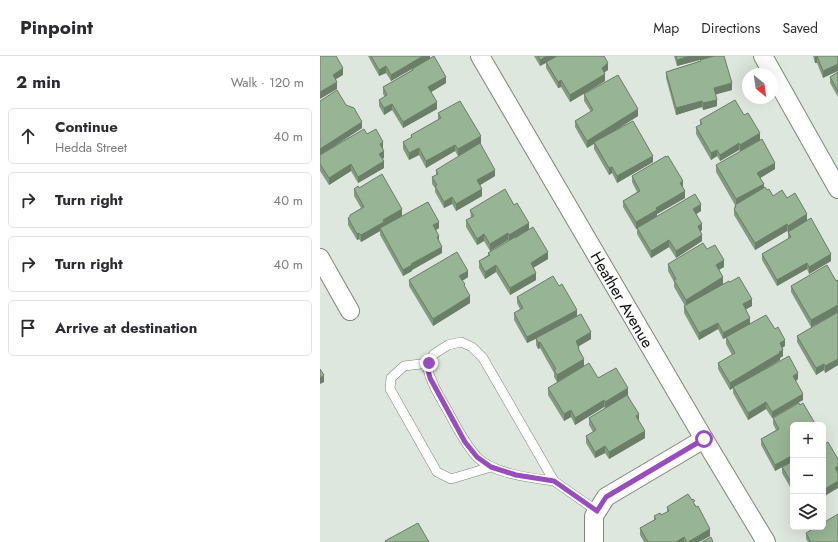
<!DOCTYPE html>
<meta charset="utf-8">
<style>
:root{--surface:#fff;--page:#f2f2f3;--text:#2b2b33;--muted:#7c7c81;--line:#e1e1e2}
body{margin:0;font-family:Jost,sans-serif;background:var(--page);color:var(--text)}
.controls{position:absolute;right:12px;bottom:12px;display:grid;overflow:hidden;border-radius:6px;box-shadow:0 4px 16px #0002}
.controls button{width:36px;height:36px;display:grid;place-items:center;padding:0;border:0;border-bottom:1px solid var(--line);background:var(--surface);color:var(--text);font:20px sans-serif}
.compass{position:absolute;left:422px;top:12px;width:36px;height:36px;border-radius:50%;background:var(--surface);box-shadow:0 4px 16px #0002;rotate:151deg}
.stop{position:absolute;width:12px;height:12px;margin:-9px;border:3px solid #994cbd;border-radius:50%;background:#fff}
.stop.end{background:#994cbd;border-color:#fff;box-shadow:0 1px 4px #0008}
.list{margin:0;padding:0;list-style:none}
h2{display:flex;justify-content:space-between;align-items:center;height:52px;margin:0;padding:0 16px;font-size:17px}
h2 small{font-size:13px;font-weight:400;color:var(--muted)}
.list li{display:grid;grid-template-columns:26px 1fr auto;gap:12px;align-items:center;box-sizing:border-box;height:56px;margin:0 8px 8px;padding:0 8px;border:1px solid var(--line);border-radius:6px}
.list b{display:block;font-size:15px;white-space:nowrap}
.list p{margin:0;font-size:13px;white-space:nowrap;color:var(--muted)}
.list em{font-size:13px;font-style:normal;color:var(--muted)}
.icon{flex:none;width:22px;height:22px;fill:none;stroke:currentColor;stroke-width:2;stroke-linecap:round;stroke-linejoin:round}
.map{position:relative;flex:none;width:518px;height:486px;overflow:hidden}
header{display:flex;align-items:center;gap:24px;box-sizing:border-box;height:56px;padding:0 20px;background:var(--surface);border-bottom:1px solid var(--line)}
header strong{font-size:19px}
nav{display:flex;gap:22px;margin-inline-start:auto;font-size:14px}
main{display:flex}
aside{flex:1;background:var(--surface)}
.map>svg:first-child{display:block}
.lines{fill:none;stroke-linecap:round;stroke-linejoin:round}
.service-casing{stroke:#7e867d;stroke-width:10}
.minor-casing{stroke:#7e867d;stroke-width:20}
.service{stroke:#fff;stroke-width:9}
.minor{stroke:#fff;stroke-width:18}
.wall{fill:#829b7f}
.shaded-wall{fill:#6a7e68}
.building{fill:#97b494;stroke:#6a7e68}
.route{stroke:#994cbd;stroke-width:5}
.labels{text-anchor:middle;stroke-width:3.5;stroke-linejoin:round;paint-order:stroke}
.street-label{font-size:16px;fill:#0f120e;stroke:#fff}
</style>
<header>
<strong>Pinpoint</strong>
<nav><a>Map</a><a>Directions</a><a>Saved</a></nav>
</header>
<main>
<aside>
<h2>2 min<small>Walk · 120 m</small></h2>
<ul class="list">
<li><svg class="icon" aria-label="ahead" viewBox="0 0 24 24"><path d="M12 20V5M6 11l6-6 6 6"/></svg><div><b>Continue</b><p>Hedda Street</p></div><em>40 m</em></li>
<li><svg class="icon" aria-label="right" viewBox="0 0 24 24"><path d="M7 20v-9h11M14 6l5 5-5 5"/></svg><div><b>Turn right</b></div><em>40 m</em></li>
<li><svg class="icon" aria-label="right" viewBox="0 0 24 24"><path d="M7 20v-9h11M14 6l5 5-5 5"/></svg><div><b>Turn right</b></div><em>40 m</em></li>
<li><svg class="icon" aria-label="arrive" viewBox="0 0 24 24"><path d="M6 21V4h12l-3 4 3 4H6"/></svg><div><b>Arrive at destination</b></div></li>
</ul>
</aside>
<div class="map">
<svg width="518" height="486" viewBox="0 0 518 486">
<rect width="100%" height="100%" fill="#dee7dd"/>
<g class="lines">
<defs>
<path id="service" d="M109,307L84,310L71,322L70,333L117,416L131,423L171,411
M234,425C211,422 174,418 157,401C145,388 137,372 129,357C120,341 111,328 107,310L114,298L128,289L141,286L152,291L163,302L234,425L277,455"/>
<g id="minor">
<path id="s1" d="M160,0L384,383L446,486"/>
<path d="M443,0L518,133"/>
<path d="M0,202L30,255"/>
<path d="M274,486V460L286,441L384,383"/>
</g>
</defs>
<!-- service casing -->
<use href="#service" class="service-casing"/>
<!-- minor casing -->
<use href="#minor" class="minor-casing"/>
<!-- service -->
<use href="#service" class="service"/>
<!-- minor -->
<use href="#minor" class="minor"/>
</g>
<!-- wall -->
<path class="wall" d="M48,0H110L71,25L66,17L59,20Z
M214,0H284L288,14L284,16L285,25L250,46L241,31L238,32L226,12V7L220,10Z
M354,0H404L412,34L395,38L397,50L383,54L382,51L356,59L346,22V16L380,5V4L357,10Z
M493,0H518L503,22L497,7H495Z
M92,13L126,27L111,36L117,53L83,72L72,54L64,59L59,50V44L65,41L63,38V31L92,14Z
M518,16V41L510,27V21Z
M264,38L318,60L293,76L333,106L297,127L292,117L289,119L274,93V88L267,92L255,71V65L271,56L264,45Z
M0,45L26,49L42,72L15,90L47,78L63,93L64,102L62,103L64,112L38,127L31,115L9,129L0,115Z
M118,57L161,87L138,100L135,95L106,112L99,99L89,104L83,93V86L91,82V79L118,64Z
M424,59L440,84L420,95L419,94L400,105L397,100L391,104L376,78V71L380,69V64Z
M396,109L455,113L440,122L444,132L447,134L453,140L467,142L487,164L511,205L489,218L487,213L457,230L442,204V198L468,183V176L467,175L435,194L414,159V153L415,149L396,116Z
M116,114L175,120L160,129L162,140L136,155L132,148L124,152L115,136V132L112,128V121L116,119Z
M312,120L363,132L365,142L337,158V160L381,155L376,158L382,174L380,175L382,185L356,202L349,191L331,202L317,178V172L320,170L316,173L303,151V145L317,136L312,126Z
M39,132L82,160L64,170L119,172L116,174L122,197L92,214V215L83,220L60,179V175L41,186L39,183L37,184L28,169V162L30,161V159L41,152L34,140V133Z
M150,154L209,173L228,203L213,212L216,224L190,239L176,216L165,223L159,212V205L168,199V197L189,184H188L170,195L164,185L157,189L146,171V164L151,162Z
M387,193L404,211L399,214L403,228L410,226L432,250L426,253L430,268L465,290L462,292L463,300L460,302V304L440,316L478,323L476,325L483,344L452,362L446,353L428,364L413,337V332L410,334L398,313V307L412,299L406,288V282L403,283L398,273L379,284L364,257V250H365L354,231V226L348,215V208Z
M148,221L142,225L150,247L113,270L89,230V224Z
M518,224V309L505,317L504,314L496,319L477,286V280L511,260L491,271L471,236V230L516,225Z
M197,241L257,260L271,283L258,290L264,310L278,322L308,339L319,365L325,382L289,403L285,397L275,402L266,387V380L273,376L269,369V362L285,352L284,351L255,369L251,361L244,365L228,339V332L263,311L237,326L234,321V317L220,292L218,293L216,289V283L207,287L194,264V257L200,253L197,247Z
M453,362L473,369V436L462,417V411L455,415L441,389V383L456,374L453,368Z
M375,448L390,480L379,486H324L320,479V472L334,464V460L341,459L347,456V451Z
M486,477L518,486H488L486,483Z"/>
<!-- shaded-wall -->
<path class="shaded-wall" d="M103,0H110V3L71,25V19Z
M227,0H238L220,10V4Z
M370,0H394L357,10V4Z
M497,0V7H495V1Z
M288,7V14L282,18V12Z
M518,8V15L503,22V15Z
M66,10V17L59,20V14Z
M23,12V19L13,25V19Z
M285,18V25L250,46V39Z
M126,21V27L108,38V31Z
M241,24V31L238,32V26Z
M17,26V33L0,43V36Z
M412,27V34L394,39V32Z
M397,44V50L383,54V47Z
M382,45V51L356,59V52Z
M117,46V53L83,72V66Z
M72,48V54L64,59V52Z
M318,53V60L267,92V85Z
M42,66V72L0,99V93Z
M440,77V84L420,95V89Z
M161,80V87L138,100V93Z
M63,86V93L60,95V88Z
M419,87V94L400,105V99Z
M135,89V95L106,112V105Z
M99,92V99L89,104V97Z
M397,94V100L391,104V97Z
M64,95V102L59,104V98Z
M333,100V106L297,127V120Z
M64,105V112L38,127V121Z
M455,107V113L437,124V117Z
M31,108V115L9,129V122Z
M292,111V117L289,119V112Z
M175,114V120L157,131V124Z
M363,125V132L360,127Z
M444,128V134L416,150V143Z
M162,133V140L136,155V148Z
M365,135V142L337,158V160L316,173V166L336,152Z
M132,141V148L124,152V146Z
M381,148V155L373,160V153Z
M82,153V160L60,172V175L41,186V179L63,164Z
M487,158V165L468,176V170Z
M119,166V172L113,176V169Z
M209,167V173L189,185V179Z
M382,168V174L378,177V170Z
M467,168V175L435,194V187Z
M39,177V183L37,184V178Z
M188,177V184L170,195V188Z
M164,178V185L157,189V183Z
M382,179V185L356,202V195Z
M119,180V187L117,181Z
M349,184V191L331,202V195Z
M122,191V197L92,214V215L83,220V214L91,208Z
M228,196V203L211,213V207Z
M511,198V205L489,218V211Z
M404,204V211L396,215V209Z
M487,207V213L457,230V224Z
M176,209V216L165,223V216Z
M148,215V221L139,227V220Z
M216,217V224L190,239V232Z
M403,221V228L366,251V244Z
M150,240V247L113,270V263Z
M432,243V250L423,255V248Z
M518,249V256L491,271V264Z
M257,254V261L207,287V281Z
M430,262V268L403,283V277Z
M398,267V273L379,284V277Z
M271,276V283L256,292V285Z
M465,284V290L460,293V287Z
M220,286V292L218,293V287Z
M463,294V300L460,302V304L413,332V331V332L410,334V327Z
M264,303V310L237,326V319Z
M518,303V309L505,317V310Z
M504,308V314L496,319V312Z
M478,317V323L473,326V320Z
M4,319V326L0,328V322Z
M308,332V339L285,353V346Z
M483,338V344L452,362V356Z
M284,344V351L255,369V362Z
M446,346V353L428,364V357Z
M251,354V361L244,365V358Z
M319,358V365L316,367V360Z
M325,375V382L289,403V396Z
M285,390V397L275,402V396Z
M473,399V405L455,415V409Z
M518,410V417L515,412Z
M518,425V432L503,441V434Z
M390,473V480L379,486H368Z
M364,481V486H356Z"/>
<!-- building -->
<path class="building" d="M0,0H16L23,12L13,19L17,26L0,36Z
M51,0H103L71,19L66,10L59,14Z
M114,0L126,21L108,31L117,46L83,66L72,48L64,52L59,44L67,39L63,31L93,14L92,13Z
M218,0H227L220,4Z
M237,0H284L288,7L282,12L285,18L250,39L241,24L238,26L226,6Z
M356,0H370L357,4Z
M394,0H404L412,27L394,32L397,44L383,47L382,45L356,52L346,16L381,5L380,4Z
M497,0H518V8L503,15Z
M518,16V35L510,21Z
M298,19L318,53L267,85L255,65L273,54L264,38Z
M17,34L26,49L34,52L42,66L0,93V45Z
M415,44L424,59L428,57L440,77L420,89L419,87L400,99L397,94L391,97L376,71L382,68L380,64Z
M140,45L161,80L138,93L135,89L106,105L99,92L89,97L83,86L92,81L91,79L121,62L118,57Z
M313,65L333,100L297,120L292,111L289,112L274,86Z
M44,73L47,78L56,73L63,86L60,88L64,95L59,98L64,105L38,121L31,108L9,122L0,108V99Z
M442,83L455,107L437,117L444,128L416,143L396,109Z
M160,87L175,114L157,124L162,133L136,148L132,141L124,146L115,130L117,129L112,121L118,118L116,114Z
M346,100V101L348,100L363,125L360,127L365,135L336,152L337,154L316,166L303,145L320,135L312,120Z
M62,118L82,153L63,164L64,166L41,179L39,177L37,178L28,162L30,161V159L44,151L34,133L38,130L39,132Z
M445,131L447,134L449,133L453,140L462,134L467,142L475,137L487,158L468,170L467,168L435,187L414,153L416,151L415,149Z
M185,133L194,149L197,147L209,167L189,179L188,177L170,188L164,178L157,183L146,164L154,160L150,154Z
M375,138L381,148L373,153L382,168L378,170L382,179L356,195L349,184L331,195L317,172Z
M108,146L119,166L113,169L119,180L117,181L122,191L91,208L92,209L83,214L60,172Z
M491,162L511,198L489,211L487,207L457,224L442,198L471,181L468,176Z
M213,171L228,196L211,207L216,217L190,232L176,209L165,216L159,205L170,199L168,197L195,181V182Z
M383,187L387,193L395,189L404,204L396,209L403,221L366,244L354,224L356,223L348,208Z
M137,196L148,215L139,220L145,228L144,229L150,240L113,263L89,224Z
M507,209L516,225L518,224V249L491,264L471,230Z
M233,220L239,230L242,228L257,254L207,281L194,257L203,252L197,241Z
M419,221L432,243L423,248L430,262L403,277L398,267L379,277L364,250L409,225L410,226Z
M518,256V303L505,310L504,308L496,312L477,280Z
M261,258L271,276L256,285L259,292H258L264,303L237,319L234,314L236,313L220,286L218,287L216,282Z
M446,259L455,273L458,271L465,284L460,287L463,294L459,296L460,297L410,327L398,307L415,297L406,281Z
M469,300L478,317L473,320L483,338L452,356L446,346L428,357L413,331Z
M269,307L278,322L296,312L308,332L285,346L284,344L255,362L251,354L244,358L228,332Z
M0,313L4,319L0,322Z
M307,339L319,358L316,360L325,375L289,396L285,390L275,396L266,380L276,374L269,362Z
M479,347L480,349L483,347L496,369H473V399L455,409L441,383L459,373L453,362Z
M508,386L518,403V410L515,412L518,417V425L503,434V389Z
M473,405V429L462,411Z
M368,438L372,444L373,443L375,445L373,446L376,451L378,450L390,473L368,486H367L364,481L356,486H328L320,472L336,463L334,460L340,457L341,459L349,455L347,451Z
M518,458V486H491L486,477L496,471H503V467Z
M98,467L109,486H66L65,485Z
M391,481L393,486H382Z"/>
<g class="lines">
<!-- route -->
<path class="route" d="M109,307L107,310L110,322L145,386L157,401L171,411L196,419L234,425L277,455L286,441L384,383"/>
</g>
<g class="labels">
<!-- street labels -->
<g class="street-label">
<text dy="6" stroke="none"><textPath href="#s1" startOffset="282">Heather Avenue</textPath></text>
</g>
</g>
</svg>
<div class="controls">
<button>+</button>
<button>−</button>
<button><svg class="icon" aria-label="layers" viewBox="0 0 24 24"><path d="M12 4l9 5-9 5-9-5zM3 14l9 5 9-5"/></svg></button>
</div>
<svg class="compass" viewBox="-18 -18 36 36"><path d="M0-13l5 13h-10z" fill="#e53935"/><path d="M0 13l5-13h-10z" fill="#7c7c81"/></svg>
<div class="stop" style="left:384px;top:383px"></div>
<div class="stop end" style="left:109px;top:307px"></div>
</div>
</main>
